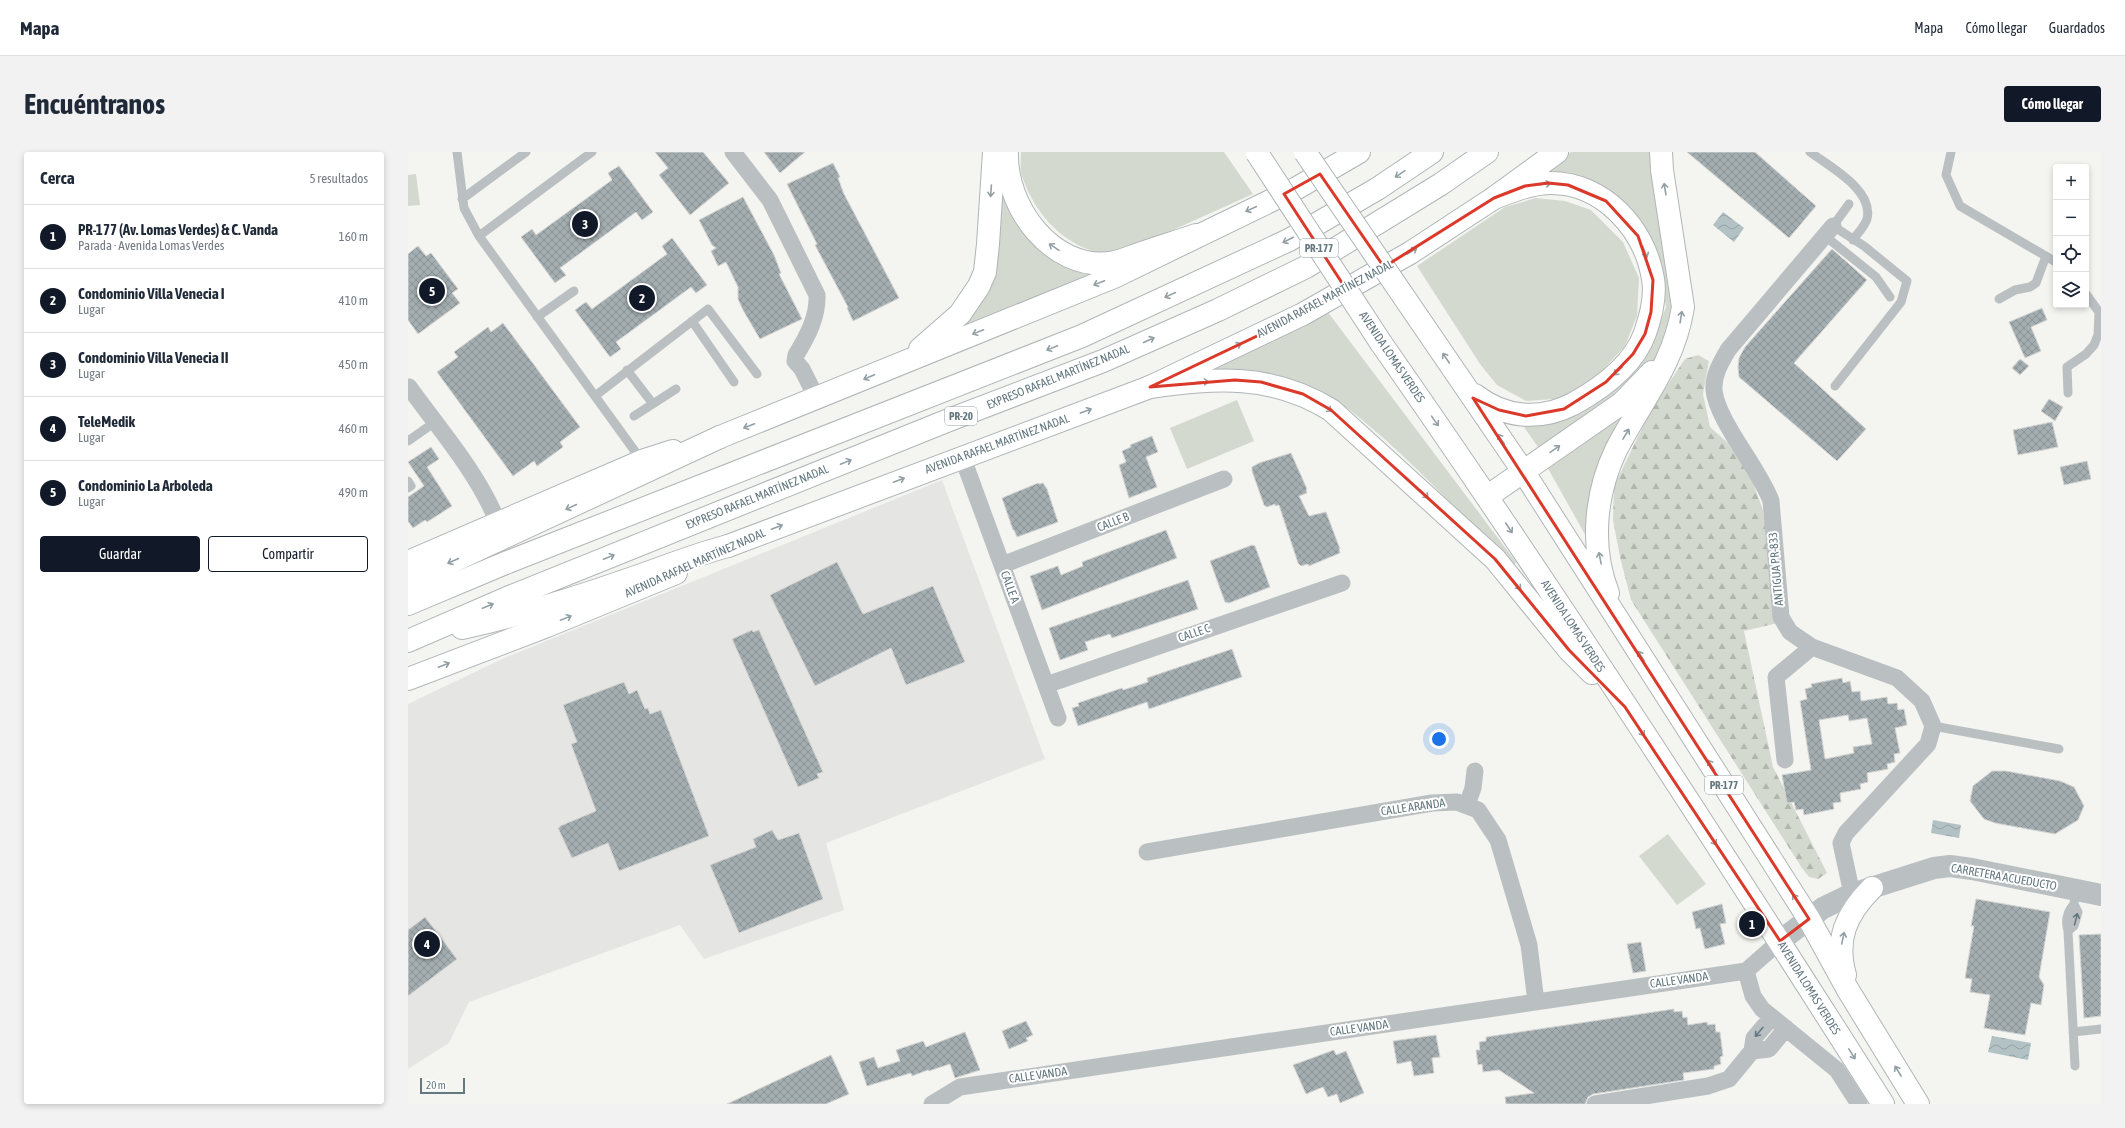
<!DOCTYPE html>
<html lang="es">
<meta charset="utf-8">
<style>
:root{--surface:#fff;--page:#f2f2f3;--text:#1f2937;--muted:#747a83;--line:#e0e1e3;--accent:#111827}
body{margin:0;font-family:"Asap Condensed",sans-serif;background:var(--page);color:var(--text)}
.controls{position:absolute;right:12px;top:12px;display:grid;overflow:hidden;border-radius:4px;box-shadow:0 2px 6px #0003}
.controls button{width:36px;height:36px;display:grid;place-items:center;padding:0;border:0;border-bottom:1px solid var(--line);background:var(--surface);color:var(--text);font:20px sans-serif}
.scale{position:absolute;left:12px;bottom:10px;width:45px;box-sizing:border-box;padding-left:4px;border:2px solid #647880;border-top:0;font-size:11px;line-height:14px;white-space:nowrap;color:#647880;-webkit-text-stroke:3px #fff;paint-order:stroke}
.you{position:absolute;left:1031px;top:587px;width:14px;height:14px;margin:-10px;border:3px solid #fff;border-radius:50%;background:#1a73e8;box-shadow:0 0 0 6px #1a73e833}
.badge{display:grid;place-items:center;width:26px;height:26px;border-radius:50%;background:var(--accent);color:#fff;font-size:13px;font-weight:700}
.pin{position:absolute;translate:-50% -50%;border:2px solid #fff;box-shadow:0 1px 4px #0006}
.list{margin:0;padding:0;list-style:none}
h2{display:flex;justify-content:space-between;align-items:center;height:52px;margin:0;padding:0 16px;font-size:17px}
h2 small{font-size:13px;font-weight:400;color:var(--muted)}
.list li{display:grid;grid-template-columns:26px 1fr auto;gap:12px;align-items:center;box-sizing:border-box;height:64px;padding:0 16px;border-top:1px solid var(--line)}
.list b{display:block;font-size:15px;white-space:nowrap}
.list p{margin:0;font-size:13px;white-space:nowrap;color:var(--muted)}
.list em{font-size:13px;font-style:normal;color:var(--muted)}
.actions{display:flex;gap:8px;padding:12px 16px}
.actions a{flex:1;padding:9px 0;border:1px solid var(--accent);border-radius:4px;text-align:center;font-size:14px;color:var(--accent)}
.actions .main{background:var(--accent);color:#fff}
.icon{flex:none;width:22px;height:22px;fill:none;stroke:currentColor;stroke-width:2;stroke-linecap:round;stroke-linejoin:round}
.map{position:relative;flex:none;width:1693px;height:952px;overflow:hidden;border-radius:4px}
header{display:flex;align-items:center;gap:24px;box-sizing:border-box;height:56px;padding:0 20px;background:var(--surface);border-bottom:1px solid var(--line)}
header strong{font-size:19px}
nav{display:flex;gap:22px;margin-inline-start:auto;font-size:14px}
.intro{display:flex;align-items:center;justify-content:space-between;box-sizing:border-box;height:96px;padding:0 24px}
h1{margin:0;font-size:28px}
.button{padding:10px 18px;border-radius:4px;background:var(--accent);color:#fff;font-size:14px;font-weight:700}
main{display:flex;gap:24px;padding:0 24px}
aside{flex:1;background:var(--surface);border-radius:4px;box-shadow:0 2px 6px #0003}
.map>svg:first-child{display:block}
.built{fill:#e5e5e4}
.grass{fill:#d4d9d0}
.forest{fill:url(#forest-firs)}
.water{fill:url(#water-waves)}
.building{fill:url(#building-cross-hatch);stroke:#d5d5d3;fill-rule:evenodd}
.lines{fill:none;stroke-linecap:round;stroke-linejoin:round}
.secondary-casing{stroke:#afb6b9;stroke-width:24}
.primary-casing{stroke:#aeb4b7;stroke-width:24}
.trunk-casing{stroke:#b0b5b7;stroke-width:24}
.motorway-casing{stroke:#b0b5b7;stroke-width:24}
.service{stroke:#bac0c2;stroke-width:9}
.minor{stroke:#bac0c2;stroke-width:17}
.tertiary{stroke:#bac0c2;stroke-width:22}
.secondary{stroke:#fff;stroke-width:22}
.primary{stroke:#fff;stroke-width:22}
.trunk{stroke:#fff;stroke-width:22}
.motorway{stroke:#fff;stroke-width:22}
.trunk-bridge-casing{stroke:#b0b5b7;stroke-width:24;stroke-linecap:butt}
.trunk-bridge{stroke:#fff;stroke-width:22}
.oneway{stroke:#92a0a6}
.oneway2{stroke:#647880}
.marked{fill:none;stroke:#db3a2a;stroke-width:3;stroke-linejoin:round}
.labels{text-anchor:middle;stroke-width:4;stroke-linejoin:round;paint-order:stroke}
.shield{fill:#fff;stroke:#92a0a6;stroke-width:1}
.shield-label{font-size:11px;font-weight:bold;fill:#647880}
.street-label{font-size:12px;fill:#647880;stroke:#fff}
</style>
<header>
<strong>Mapa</strong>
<nav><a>Mapa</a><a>Cómo llegar</a><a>Guardados</a></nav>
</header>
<div class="intro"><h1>Encuéntranos</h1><a class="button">Cómo llegar</a></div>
<main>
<aside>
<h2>Cerca<small>5 resultados</small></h2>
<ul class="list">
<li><span class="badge">1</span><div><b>PR-177 (Av. Lomas Verdes) &amp; C. Vanda</b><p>Parada · Avenida Lomas Verdes</p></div><em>160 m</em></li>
<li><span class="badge">2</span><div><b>Condominio Villa Venecia I</b><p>Lugar</p></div><em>410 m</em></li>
<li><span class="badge">3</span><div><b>Condominio Villa Venecia II</b><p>Lugar</p></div><em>450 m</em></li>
<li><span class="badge">4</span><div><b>TeleMedik</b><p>Lugar</p></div><em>460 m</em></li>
<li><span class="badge">5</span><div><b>Condominio La Arboleda</b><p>Lugar</p></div><em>490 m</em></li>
</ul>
<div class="actions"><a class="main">Guardar</a><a>Compartir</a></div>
</aside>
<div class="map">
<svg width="1693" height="952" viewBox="0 0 1693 952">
<defs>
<pattern id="forest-firs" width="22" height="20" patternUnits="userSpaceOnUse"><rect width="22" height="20" fill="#d4d9d0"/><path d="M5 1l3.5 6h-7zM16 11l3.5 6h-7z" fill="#b0b5ae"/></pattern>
<pattern id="water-waves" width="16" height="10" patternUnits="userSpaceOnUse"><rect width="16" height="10" fill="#b2c2c4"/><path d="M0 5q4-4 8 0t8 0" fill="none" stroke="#94a2a4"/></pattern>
<pattern id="building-cross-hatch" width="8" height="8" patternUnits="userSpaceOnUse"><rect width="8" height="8" fill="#a4aeb1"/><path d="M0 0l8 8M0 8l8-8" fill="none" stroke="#899295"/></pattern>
</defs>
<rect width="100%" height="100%" fill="#f4f4f0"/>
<!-- built -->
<path class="built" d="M534,328L637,607L418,691L436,758L296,807L272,773L61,850L41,891L0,917V552L94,507Z"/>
<!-- grass -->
<path class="grass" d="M613,0H816L845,42L716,100C703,101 687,101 674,95C644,81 623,53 613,21C612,15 613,7 613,0Z
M1163,0H1247L1267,158L1257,194L1243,214L1225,233L1132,298L1114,272L1143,270L1245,188L1258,155L1250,103L1237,75L1204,43L1174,24L1140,18Z
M8,22L12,53L0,54V23Z
M593,23L613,69L699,117L555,179L551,173Z
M1128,46L1157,49L1183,58L1215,90L1231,126L1229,164L1217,194L1193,220L1159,246L1118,249L1089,233L1072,212L1009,114L1097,55Z
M919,159L1108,410L1106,413L1103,412C1060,369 1018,324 973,284C956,270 939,253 919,244C882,227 841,221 801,216L866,189Z
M1233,243L1184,395L1138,313Z
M829,248L846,289L779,317L762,276Z
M1260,682L1298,732L1269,753L1231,704Z"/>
<!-- forest -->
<path class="forest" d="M1290,203L1301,209L1295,242L1302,275L1320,291L1342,323L1355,358L1370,471L1336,479L1365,615L1419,721L1410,727L1401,725L1394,716L1223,448L1212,405L1205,368L1206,334L1244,256L1277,207Z"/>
<!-- water -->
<path class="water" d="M1315,60L1336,76L1326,90L1305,73Z
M1525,668L1553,673L1551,686L1523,681Z
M1584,884L1623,891L1620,908L1580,900Z"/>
<!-- building -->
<path class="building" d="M247,0H295L321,31L282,63L251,23L260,16Z
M356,0H397L372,21Z
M1279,0H1347L1408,54L1381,86Z
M425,11L432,25L430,26L436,42L491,146L445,169L439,156L440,155L407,93L409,92L379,32Z
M211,14L245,60L234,68L228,60L152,116L158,123L147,131L113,85L124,77L128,83L204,28L200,21Z
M335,45L366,103L373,121L371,122L394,167L352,187L335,158L330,147V135L318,110L310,114L303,99L308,96L304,93L291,68Z
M264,86L299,133L288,141L283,135L208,190L213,197L202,205L167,158L178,150L184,157L259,102L254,94Z
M10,94L18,104L23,101L50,137L44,141L52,151L10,182L0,168V102Z
M1424,97L1459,128L1386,211L1458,277L1429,309L1331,225L1330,215L1331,206L1337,195Z
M1634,156L1639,168L1623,175L1633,199L1617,206L1601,170Z
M95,171L172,275L152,290L155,295L129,314L126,309L105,324L29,220L50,205L46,200L80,175L83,180Z
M1612,207L1621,214L1612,223L1604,216Z
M1641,247L1655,255L1647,269L1633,259Z
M1644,270L1650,295L1610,303L1605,278Z
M744,284L750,300L738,305L749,335L721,346L711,313L718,310L714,299L723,295L722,293Z
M23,295L31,307L19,315L44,354L19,370L17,368L5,376L0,369V345L16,334L0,310Z
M883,301L899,337L898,338L899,341L891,344L901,364L918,360L932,397H931L932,401L901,414L900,412L893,414L890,411L871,353L867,354V352L859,355L856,353L844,319V315L851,311Z
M1679,309L1683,327L1656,333L1652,315Z
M630,331L631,332L635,331L639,337L650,370L609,385L606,378H605L594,346Z
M758,378L769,406L634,458L622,424L650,414L653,423L675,414L674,410Z
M844,393L847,394L862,435L821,451L817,450L802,409Z
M429,410L455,462L525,434L557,510L498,533L483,496L407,534L362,443Z
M780,428L790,457L704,486L702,482L677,490L680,498L652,508L641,476Z
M344,478L345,480L351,478L415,620L409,622L411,626L390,635L324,487Z
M824,497L834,525L741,557L739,550L670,574L664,556L671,554L670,551L714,536L715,538L740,530L739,526Z
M1434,526L1435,531L1442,529L1444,540L1452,539L1453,549L1479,545L1480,552L1489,551L1490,558L1496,557L1499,573L1487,576L1492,601L1486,602L1487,610L1479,612L1480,617L1459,621L1460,630L1452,632L1453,637L1432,641L1433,650L1425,651L1426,657L1396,663L1395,657L1388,658L1386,650L1379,651L1374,623L1403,618L1392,549L1399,547L1397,537L1404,535L1403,532ZM1440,563L1441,569L1459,566L1464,592L1445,595L1446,601L1417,607L1411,568Z
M216,530L221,542L229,538L237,557L240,556L242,562L253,558L301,684L211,719L200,691L164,706L150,676L152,675V674L188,659L163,592L169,590L155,553Z
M1584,619H1598L1652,629L1666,635L1676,654L1670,668L1647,682L1587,671L1576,667L1562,649L1565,634Z
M364,678L370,688L391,681L415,747L331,781L302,713L348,695L345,687Z
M1568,747L1642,760L1631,825L1636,833L1633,853L1623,851L1617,883L1576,876L1582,843L1562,840L1564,827L1557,826L1566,774H1563Z
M1314,752L1318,771L1312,772L1317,792L1297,797L1292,776L1288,777L1284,760Z
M17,765L49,807L0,844V778Z
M1693,782V864L1676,866L1671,783Z
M1233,790L1238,819L1225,821L1219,792Z
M1266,857V860L1274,859L1275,866L1279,865L1280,873L1299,870L1300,873L1307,872L1308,880H1312L1315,904L1312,905L1313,912L1306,914V917L1275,921L1276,928L1185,942L1180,945L1177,952H1098L1097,945L1126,941L1091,918L1075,920L1074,912L1070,913L1068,898H1072L1071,890L1078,889V885Z
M618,869L625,883L618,886L620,889L601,897L594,879Z
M557,880L572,918L547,926L542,912L521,919L520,918L504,924L503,921L459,934L451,910L466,905L470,916L492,909L488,898L515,889L518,895Z
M1028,883L1032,905L1024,906L1026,921L1006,924L1003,909L989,912L985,889Z
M926,898L928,903L938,899L956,941L932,951L929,942L920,945L915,935L898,942L885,913Z
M423,903L441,942L418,952H319Z"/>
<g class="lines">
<defs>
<path id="secondary" d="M0,410L234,309L265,299
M0,527L139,474L268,421"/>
<path id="primary" d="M512,197L552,162L571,134L577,120L580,92L586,0
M312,285L706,125L889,36L951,0
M320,394L742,235L895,162L1002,101L1086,46L1149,0"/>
<path id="trunk" d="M599,0C597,54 643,118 702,111C710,110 720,106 728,103C748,96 768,90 788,83
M1011,167L1115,319L1317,635L1401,767L1440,838L1510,952
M973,191C1147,440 1312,696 1475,952
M742,235C808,226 863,221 923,258L1087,407L1161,498L1184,521
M1067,243C1096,266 1132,269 1165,252C1194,236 1226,212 1237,181C1243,164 1248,144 1245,127C1237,77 1195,30 1141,31C1121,32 1104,39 1086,46
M1080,344L1214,251L1244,220
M1200,441C1182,395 1187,342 1208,298C1233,249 1266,213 1275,155L1254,18L1253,0
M1437,823C1427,787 1438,762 1464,736"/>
<path id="motorway" d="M0,430L312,285
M0,452L100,410L674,184L881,88L969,37L1024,0
M54,476C110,464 165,447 219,428C252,417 285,403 320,394
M0,489L99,446L541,268L695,209L810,158L898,115L1033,32L1079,0"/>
</defs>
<!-- secondary casing -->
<use href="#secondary" class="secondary-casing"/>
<!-- primary casing -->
<use href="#primary" class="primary-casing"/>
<!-- trunk casing -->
<use href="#trunk" class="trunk-casing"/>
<!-- motorway casing -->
<use href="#motorway" class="motorway-casing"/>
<!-- service -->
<path class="service" d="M49,0L56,56L71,84L234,309
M1402,0C1422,15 1466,38 1459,67C1457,74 1449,82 1445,88
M1543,0L1538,23L1552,54L1648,110
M54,47L118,0
M71,84L184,0
M1417,84L1468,125L1482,145
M1591,147L1607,138L1622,135L1628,131L1638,104
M129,165L166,139
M284,169L326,230
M219,218L245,252
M1427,234L1493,150L1499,129L1456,94L1425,74L1441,52
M1660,241L1659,215L1678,202L1686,193L1690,183L1691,160L1678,142
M187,244L300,157L349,222
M226,264L268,237
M0,289L27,270
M0,329L3,334L0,336
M1525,574L1651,597
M1666,752C1659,760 1657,769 1660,779L1666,774L1670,760L1666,752L1668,738
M1660,779L1667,914
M1665,880L1693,877"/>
<!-- minor -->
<path class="minor" d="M325,0L362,48L409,143C410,165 399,185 388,203L387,209L394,217L409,247
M1425,74L1320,198C1313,210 1305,223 1306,238C1309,269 1351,316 1363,349L1373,465L1382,480L1404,495L1489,526L1514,549L1525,574L1520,592L1438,681L1433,691L1444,742
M1,235C32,278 70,321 90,371
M554,304L650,566
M594,413L816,327
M638,533L934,431
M1377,608L1368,525L1404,495
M1059,653L1065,636L1067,619
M739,700L1024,651L1049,650L1070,658L1090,688L1121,793L1128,850
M1338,819L1345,844L1354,857L1429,918L1451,952
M1344,899L1361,897L1378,876
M524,952L552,935L1338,819L1372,789
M1187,952L1300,934L1321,927L1344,899L1346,886L1364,865"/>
<!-- tertiary -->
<path class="tertiary" d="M1372,789L1415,756L1444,742L1526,716L1542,714L1564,717L1693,743"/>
<!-- secondary -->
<use href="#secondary" class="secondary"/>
<!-- primary -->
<use href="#primary" class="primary"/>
<!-- trunk -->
<use href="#trunk" class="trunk"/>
<!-- motorway -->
<use href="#motorway" class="motorway"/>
<defs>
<path id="trunk-bridge" d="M897,0L1011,167
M849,1L973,191"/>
</defs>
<!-- trunk-bridge casing -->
<use href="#trunk-bridge" class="trunk-bridge-casing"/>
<!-- trunk-bridge -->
<use href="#trunk-bridge" class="trunk-bridge"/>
</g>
<!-- one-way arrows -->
<defs><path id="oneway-shaft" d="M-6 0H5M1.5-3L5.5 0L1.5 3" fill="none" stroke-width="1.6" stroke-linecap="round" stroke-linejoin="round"/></defs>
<g class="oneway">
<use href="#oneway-shaft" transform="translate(992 22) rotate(146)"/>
<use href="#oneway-shaft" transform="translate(1137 32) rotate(-6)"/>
<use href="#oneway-shaft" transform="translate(1257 37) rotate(-99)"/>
<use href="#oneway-shaft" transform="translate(583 39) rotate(94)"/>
<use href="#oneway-shaft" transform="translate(843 57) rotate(155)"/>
<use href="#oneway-shaft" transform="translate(880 88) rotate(153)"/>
<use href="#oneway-shaft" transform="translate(646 95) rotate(-146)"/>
<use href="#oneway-shaft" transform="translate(1004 99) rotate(-33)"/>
<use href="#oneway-shaft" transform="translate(1237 100) rotate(68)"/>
<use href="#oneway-shaft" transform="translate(691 131) rotate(158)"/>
<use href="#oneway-shaft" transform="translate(762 143) rotate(155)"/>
<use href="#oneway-shaft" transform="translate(1273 165) rotate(-81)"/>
<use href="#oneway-shaft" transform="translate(570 180) rotate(158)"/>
<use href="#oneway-shaft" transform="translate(741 188) rotate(-24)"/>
<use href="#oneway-shaft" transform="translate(828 194) rotate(-26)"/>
<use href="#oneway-shaft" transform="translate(644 196) rotate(158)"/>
<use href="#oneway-shaft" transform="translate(1038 206) rotate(-124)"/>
<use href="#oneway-shaft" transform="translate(1210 219) rotate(137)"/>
<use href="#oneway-shaft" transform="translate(461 225) rotate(157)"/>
<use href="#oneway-shaft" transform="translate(795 230) rotate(-4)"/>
<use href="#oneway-shaft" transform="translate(919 256) rotate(34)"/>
<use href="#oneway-shaft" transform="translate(678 259) rotate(-20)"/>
<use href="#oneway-shaft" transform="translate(1027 269) rotate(55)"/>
<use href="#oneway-shaft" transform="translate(341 274) rotate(159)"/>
<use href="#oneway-shaft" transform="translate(1218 282) rotate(-59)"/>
<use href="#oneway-shaft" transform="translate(1093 287) rotate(-124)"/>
<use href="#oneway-shaft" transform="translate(1147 297) rotate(-35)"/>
<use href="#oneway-shaft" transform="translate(438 310) rotate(-22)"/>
<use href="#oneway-shaft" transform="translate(491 328) rotate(-21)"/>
<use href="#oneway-shaft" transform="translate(1016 342) rotate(43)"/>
<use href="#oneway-shaft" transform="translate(163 355) rotate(155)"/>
<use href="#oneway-shaft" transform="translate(369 375) rotate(-21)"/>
<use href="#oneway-shaft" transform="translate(1101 376) rotate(57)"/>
<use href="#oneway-shaft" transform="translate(201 405) rotate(-22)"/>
<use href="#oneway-shaft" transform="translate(1192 406) rotate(-101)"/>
<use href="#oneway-shaft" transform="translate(45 409) rotate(156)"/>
<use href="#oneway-shaft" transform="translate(1109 433) rotate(50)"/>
<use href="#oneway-shaft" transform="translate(80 454) rotate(-23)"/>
<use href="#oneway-shaft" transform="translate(158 466) rotate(-22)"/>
<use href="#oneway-shaft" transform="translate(1233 504) rotate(-123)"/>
<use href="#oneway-shaft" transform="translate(36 513) rotate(-21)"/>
<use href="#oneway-shaft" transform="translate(1233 579) rotate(57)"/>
<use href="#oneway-shaft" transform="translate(1303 613) rotate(-123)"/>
<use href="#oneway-shaft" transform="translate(1305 688) rotate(57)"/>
<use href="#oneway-shaft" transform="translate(1388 747) rotate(-123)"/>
<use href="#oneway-shaft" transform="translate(1435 786) rotate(-78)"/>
<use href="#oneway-shaft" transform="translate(1444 902) rotate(58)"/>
<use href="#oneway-shaft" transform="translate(1490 919) rotate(-122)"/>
</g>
<g class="oneway2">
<use href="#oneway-shaft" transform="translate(1668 767) rotate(-76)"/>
<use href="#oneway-shaft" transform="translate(1351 880) rotate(130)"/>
</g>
<!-- marked area -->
<path class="marked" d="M912,22L976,115L1086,46L1117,34L1140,31L1160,33L1198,49L1230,84L1245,128L1243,160L1237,182L1225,202L1198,230L1156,257L1118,264L1091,258L1065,246L1401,767L1372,789L1217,555L1161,498L1087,407L923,258L895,242L853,230L827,228L742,235L895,162L938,137L876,42Z"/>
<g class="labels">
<!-- shield labels -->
<g class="shield">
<rect x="892" y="87" width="38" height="18" rx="3"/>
<rect x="537" y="255" width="32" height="18" rx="3"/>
<rect x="1297" y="624" width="38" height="18" rx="3"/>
</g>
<g class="shield-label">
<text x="911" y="100">PR-177</text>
<text x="553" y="268">PR-20</text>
<text x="1316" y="637">PR-177</text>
</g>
<!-- street labels -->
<g class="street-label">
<text transform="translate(917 147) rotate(-28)" y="4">AVENIDA RAFAEL MARTÍNEZ NADAL</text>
<text transform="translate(984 205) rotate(56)" y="4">AVENIDA LOMAS VERDES</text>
<text transform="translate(650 225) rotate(-22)" y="4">EXPRESO RAFAEL MARTÍNEZ NADAL</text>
<text transform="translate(589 292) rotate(-20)" y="4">AVENIDA RAFAEL MARTÍNEZ NADAL</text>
<text transform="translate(349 345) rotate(-22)" y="4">EXPRESO RAFAEL MARTÍNEZ NADAL</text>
<text transform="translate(705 370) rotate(-21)" y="4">CALLE B</text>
<text transform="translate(287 411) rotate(-24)" y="4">AVENIDA RAFAEL MARTÍNEZ NADAL</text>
<text transform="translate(1368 417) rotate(-95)" y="4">ANTIGUA PR-833</text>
<text transform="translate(602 435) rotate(70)" y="4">CALLE A</text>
<text transform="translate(1165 474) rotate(57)" y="4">AVENIDA LOMAS VERDES</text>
<text transform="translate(786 481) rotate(-19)" y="4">CALLE C</text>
<text transform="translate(1005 655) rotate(-8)" y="4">CALLE ARANDA</text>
<text transform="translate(1596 725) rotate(10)" y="4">CARRETERA ACUEDUCTO</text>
<text transform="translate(1271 828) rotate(-8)" y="4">CALLE VANDA</text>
<text transform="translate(1401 836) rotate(58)" y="4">AVENIDA LOMAS VERDES</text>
<text transform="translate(951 876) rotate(-8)" y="4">CALLE VANDA</text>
<text transform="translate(630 923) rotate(-8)" y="4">CALLE VANDA</text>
</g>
</g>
</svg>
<div class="controls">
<button>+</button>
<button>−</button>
<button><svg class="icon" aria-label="locate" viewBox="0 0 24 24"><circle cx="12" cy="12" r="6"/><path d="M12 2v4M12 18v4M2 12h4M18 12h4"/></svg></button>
<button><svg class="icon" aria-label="layers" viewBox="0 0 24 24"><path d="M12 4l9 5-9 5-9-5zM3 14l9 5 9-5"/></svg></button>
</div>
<div class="scale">20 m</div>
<div class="you"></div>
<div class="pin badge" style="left:1344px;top:772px">1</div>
<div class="pin badge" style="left:234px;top:146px">2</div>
<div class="pin badge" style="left:177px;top:72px">3</div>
<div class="pin badge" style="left:19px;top:792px">4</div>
<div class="pin badge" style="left:24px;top:139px">5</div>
</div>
</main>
